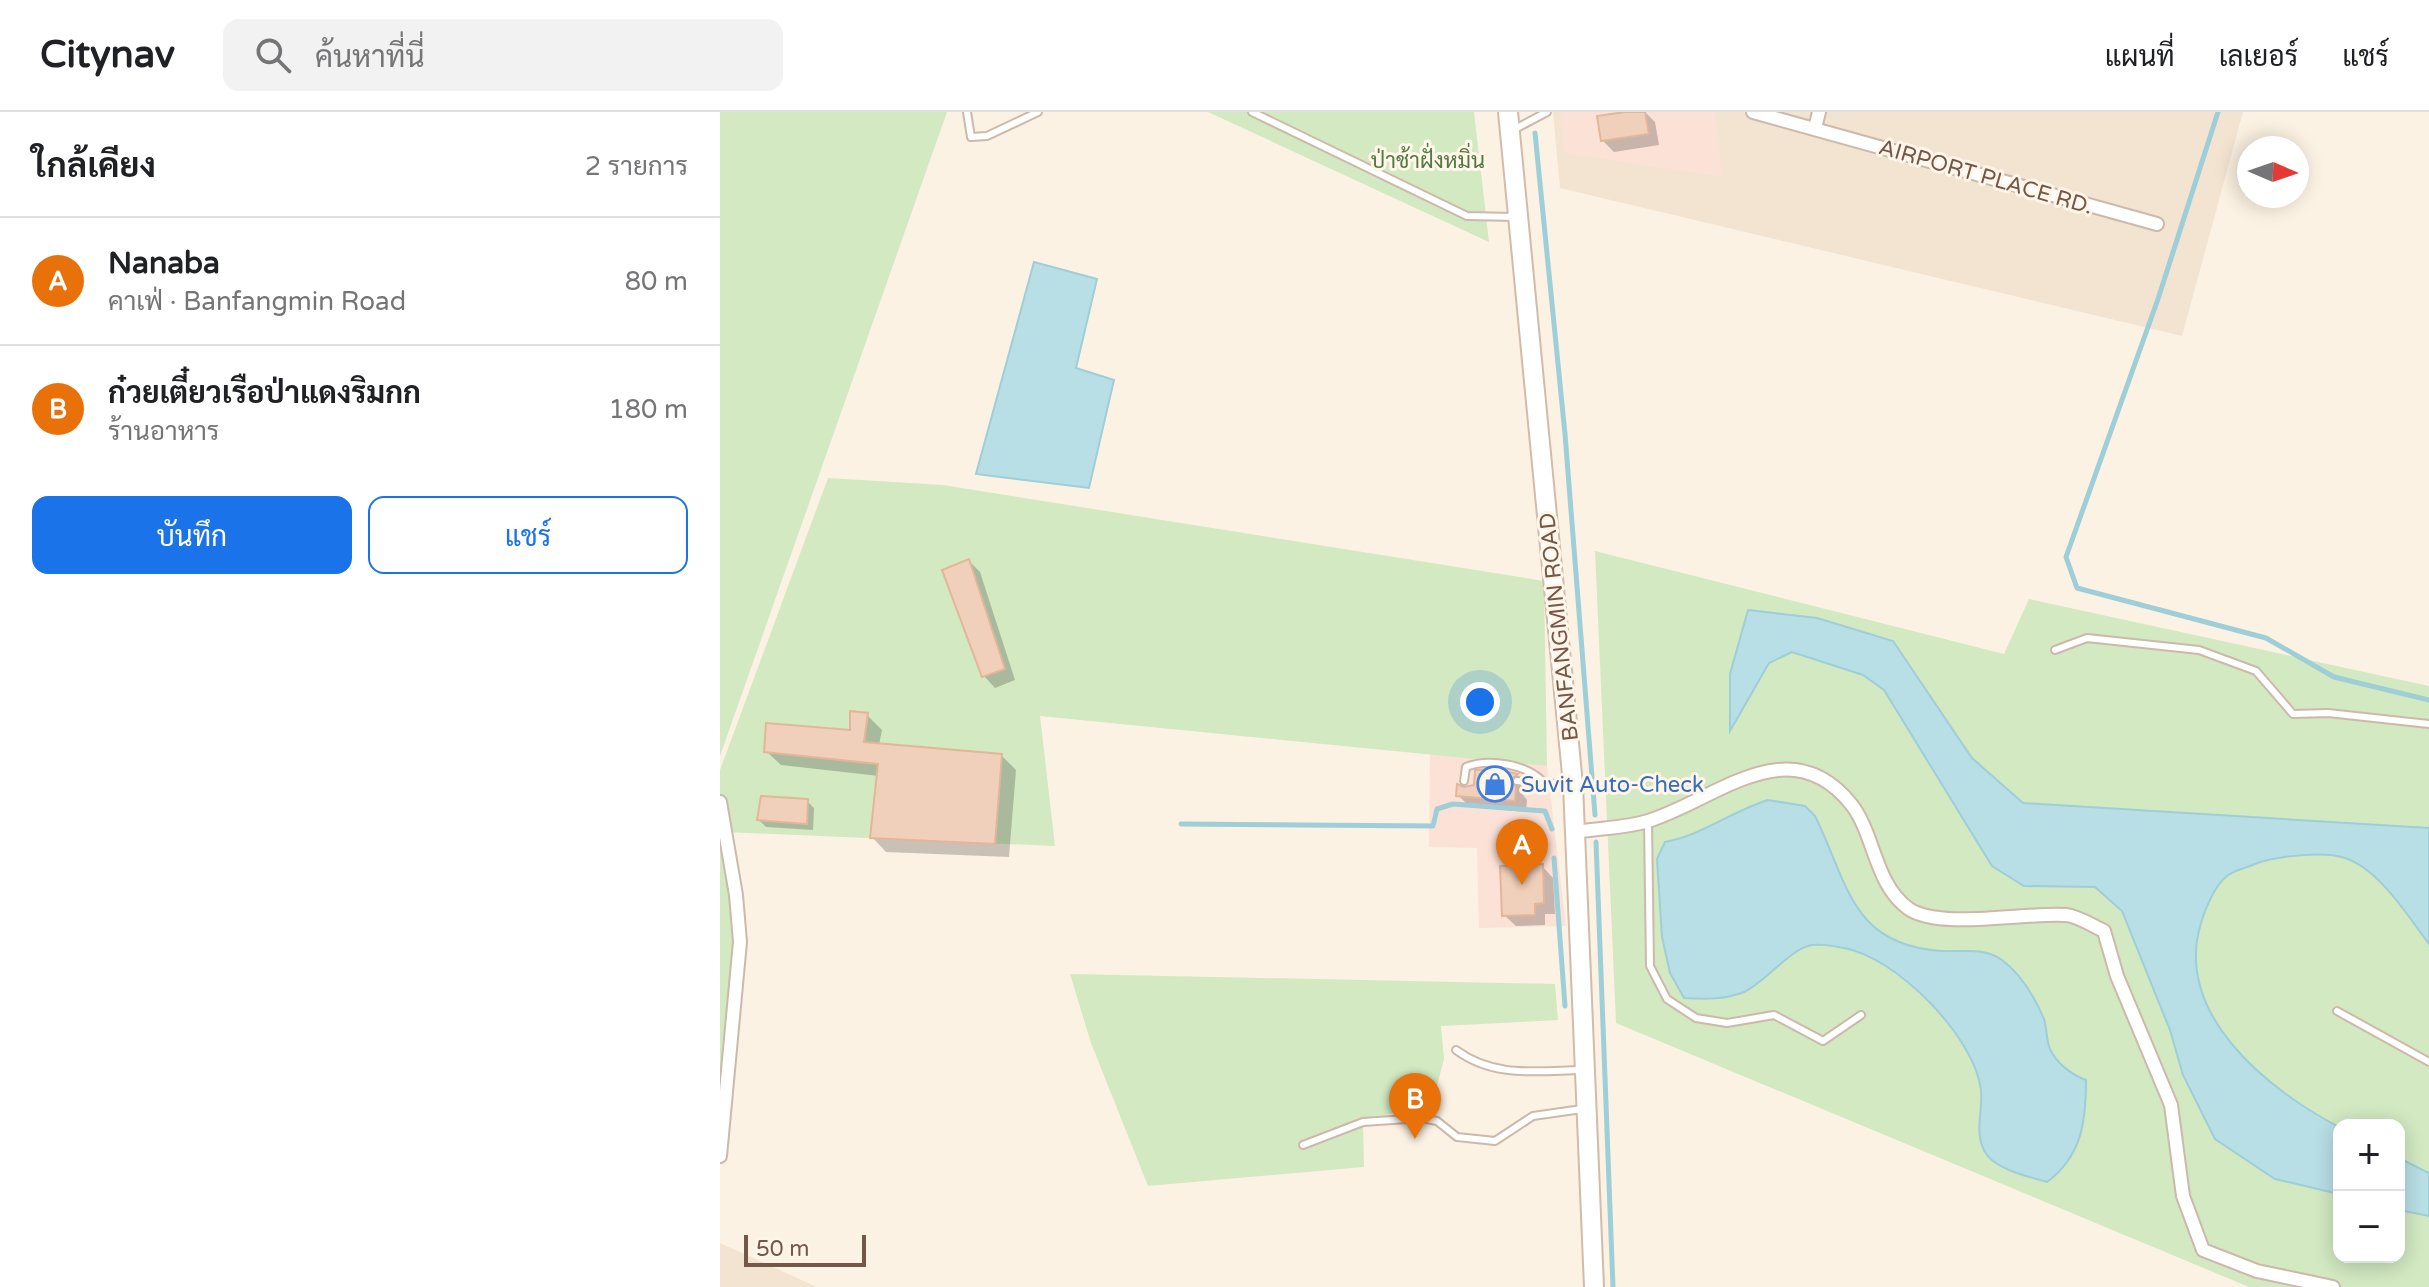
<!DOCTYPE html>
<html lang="th">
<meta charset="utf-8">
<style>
:root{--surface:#fff;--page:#f2f2f2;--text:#202124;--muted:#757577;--line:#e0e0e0;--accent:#1a73e8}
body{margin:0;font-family:"Varela Round",Sarabun,sans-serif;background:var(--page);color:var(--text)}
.controls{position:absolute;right:24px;bottom:24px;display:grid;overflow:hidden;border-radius:16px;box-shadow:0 4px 20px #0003}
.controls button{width:72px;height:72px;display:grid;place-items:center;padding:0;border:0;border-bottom:2px solid var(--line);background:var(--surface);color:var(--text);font:40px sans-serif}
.compass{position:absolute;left:1517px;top:24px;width:72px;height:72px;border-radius:50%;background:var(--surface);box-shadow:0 4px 20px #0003;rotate:92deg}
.scale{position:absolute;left:24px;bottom:20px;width:122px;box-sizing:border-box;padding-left:8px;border:4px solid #735849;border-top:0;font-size:22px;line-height:28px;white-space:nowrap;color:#735849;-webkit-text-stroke:6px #fff6e9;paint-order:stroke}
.you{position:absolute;left:760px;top:590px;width:28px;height:28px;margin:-20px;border:6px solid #fff;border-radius:50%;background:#1a73e8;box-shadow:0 0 0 12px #1a73e833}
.badge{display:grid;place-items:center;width:52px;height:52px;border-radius:50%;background:var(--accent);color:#fff;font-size:26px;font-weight:700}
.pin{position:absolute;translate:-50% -66px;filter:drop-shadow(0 2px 4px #0008)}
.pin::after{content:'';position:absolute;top:42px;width:28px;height:24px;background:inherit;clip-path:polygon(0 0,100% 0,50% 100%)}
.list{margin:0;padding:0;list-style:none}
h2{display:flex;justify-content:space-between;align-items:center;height:104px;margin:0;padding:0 32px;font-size:34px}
h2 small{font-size:26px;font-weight:400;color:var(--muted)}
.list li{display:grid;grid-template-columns:52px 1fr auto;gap:24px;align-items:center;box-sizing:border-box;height:128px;padding:0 32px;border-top:2px solid var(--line)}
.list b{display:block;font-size:30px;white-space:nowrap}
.list p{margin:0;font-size:26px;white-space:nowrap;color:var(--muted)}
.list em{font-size:26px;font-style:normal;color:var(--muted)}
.actions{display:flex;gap:16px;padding:24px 32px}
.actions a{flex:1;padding:18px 0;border:2px solid var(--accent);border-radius:16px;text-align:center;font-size:28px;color:var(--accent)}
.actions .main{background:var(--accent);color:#fff}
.icon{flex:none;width:44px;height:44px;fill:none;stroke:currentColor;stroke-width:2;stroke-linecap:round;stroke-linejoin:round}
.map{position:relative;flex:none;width:1709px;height:1175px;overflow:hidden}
header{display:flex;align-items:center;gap:48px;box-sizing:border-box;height:112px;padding:0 40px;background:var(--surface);border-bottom:2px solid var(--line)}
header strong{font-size:38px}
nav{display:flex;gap:44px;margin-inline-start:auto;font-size:28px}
.search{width:560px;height:72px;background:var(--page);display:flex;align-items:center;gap:20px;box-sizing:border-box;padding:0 28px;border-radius:16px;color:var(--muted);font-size:30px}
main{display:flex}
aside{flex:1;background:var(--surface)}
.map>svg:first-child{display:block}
.residential{fill:#f3e3d1}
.commercial{fill:#fce1d6}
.green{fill:#d2e9c2;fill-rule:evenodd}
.water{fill:#b8dfe5;stroke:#9eced7;stroke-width:2}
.shadow{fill:#0003}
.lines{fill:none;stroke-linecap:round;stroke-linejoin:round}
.stream{stroke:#9eced7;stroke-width:5}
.building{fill:#f1d0bb;stroke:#e3b69b;stroke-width:2}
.lane-casing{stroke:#cdb9aa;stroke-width:10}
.street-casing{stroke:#cdb9aa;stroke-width:16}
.secondary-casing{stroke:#d2bbaa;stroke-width:22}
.lane{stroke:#fff;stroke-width:6}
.street{stroke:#fff;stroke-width:12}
.secondary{stroke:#fff;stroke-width:18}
.labels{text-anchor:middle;stroke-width:6;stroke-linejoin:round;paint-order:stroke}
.park-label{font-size:22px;fill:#537942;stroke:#fff6e9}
.street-label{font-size:22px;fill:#735849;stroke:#fff6e9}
.shop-label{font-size:22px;fill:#366cbe;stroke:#fff6e9;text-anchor:start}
</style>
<header>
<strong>Citynav</strong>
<div class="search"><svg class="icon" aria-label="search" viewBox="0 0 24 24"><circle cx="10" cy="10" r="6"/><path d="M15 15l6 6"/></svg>ค้นหาที่นี่</div>
<nav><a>แผนที่</a><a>เลเยอร์</a><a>แชร์</a></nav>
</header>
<main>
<aside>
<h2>ใกล้เคียง<small>2 รายการ</small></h2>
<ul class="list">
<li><span class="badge" style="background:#e8710a">A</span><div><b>Nanaba</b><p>คาเฟ่ · Banfangmin Road</p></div><em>80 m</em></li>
<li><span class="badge" style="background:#e8710a">B</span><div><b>ก๋วยเตี๋ยวเรือป่าแดงริมกก</b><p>ร้านอาหาร</p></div><em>180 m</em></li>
</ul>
<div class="actions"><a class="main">บันทึก</a><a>แชร์</a></div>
</aside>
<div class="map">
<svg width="1709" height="1175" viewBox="0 0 1709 1175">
<rect width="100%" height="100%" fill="#fcf2e3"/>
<!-- residential -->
<path class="residential" d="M833,0H1523L1462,224L840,76Z
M0,1131L97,1175H0Z"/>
<!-- commercial -->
<path class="commercial" d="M841,0H995L1002,65L844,41Z
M710,642L827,654L846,814L759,816L757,736L709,735Z"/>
<!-- green -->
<path class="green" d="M0,0H227L0,644Z
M488,0H754L769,130Z
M108,366L223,373L824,469L827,654L320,604L335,734L5,720L20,830L0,1044V658Z
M875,439L1284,542L1309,487L1709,574V1175H1529L896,911ZM1619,1013H1679V1145H1619Z
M350,862L835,872L838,908L721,914L724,947L713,989L643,1010L644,1055L428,1074L371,931Z"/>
<!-- water -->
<path class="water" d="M314,150L377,167L356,256L394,268L369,376L256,362Z
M1028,498L1097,506L1173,529L1252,646L1303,691L1709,716V832C1688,804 1659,757 1625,746C1603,739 1556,744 1535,752C1527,756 1514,758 1507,764C1495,773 1485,797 1481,811C1453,902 1548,978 1619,1015V1082L1555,1067L1495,1027L1463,963L1450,918L1402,799L1375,775L1304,774L1272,754L1164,578L1143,563L1072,540L1049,551L1010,619V562Z
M1048,688L1085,694L1095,704C1129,773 1131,833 1222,839C1242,840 1265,835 1282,848C1301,862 1315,886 1324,907C1327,916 1326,928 1330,937C1336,951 1352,963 1366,968C1366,1009 1362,1044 1327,1070C1310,1065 1278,1058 1267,1043C1253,1024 1263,1000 1261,978C1255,925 1176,845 1124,836C1115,834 1096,831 1088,834C1068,840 1045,870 1024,880C1005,888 983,887 964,886L950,861L942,825L937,747L945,730C983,723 1012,699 1048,688Z
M1679,1046L1709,1061V1104L1679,1098Z"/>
<!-- shadow -->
<path class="shadow" d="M917,0H925L935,10L939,33L894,40L882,28Z
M249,449L260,460L295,568L275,576L264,564Z
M147,603L162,618L159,633L281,643L296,658L289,745L166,740L152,725L159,664L61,653L46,639L132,620Z
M757,661L797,663L807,674L801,680L807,688L806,700L750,695L738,683L744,677L756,675Z
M87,689L94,696L93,718L46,715L39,708Z
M822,754L833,766L835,802H825V813L796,814L784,803Z"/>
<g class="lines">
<!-- stream -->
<path class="stream" d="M1498,0L1438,187L1346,445L1357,476L1546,526L1614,565L1709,588
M815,21L845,322L875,703
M461,712L713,714L717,697L733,692L825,699L832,717
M876,730L893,1175
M834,746L845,894"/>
</g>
<!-- building -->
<path class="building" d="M905,0H925L929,22L881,29L877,4Z
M249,447L285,557L262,565L222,458Z
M130,599L148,601L144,630L282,642L275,732L150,726L158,652L44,640L46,611L130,618Z
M775,657L798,662L791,668L796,675L795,689L736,684L737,672L744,675L754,673L755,658Z
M41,684L88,687L87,712L37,708Z
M823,752L824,791L815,792V803L782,804L780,754Z"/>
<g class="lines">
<defs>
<path id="lane" d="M247,0L251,25L267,24L318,0
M532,0L747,104L796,105
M795,17L827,0
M1335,538L1367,526L1479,538L1536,559L1573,602L1608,601L1709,612
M744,669L746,655C768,646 808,652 824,671
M797,669L849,673
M928,710L930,854L947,887L976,906L1007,911L1054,903L1103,929L1141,903
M1617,899L1709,950
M736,938C774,966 816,959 861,958
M583,1033L643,1010L702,1006L717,1009L737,1025L775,1029L813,1004L862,997"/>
<path id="street" d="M1033,0L1437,112
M1095,16L1099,0
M0,690L16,783L20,830L0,1044
M856,720C879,716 906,716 928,709C996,688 1069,615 1131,692C1155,722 1154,772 1189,797C1221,818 1307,800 1346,803C1358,804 1373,814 1384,819L1397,864L1451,993L1463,1084L1483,1138L1537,1159L1613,1175"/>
<path id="secondary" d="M788,0L853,673L874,1175"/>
</defs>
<!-- lane casing -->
<use href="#lane" class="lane-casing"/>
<!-- street casing -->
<use href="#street" class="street-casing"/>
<!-- secondary casing -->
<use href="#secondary" class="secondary-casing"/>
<!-- lane -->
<use href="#lane" class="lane"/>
<!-- street -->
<use href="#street" class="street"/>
<!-- secondary -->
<use href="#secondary" class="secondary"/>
</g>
<!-- icons -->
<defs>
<symbol id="shop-ring" viewBox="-11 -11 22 22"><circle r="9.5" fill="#fff6e9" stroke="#3f7fe0" stroke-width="1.5"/><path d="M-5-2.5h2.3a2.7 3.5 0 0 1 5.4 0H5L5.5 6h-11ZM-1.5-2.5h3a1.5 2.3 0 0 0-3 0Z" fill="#3f7fe0"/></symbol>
</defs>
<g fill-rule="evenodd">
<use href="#shop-ring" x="755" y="652" width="40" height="40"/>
</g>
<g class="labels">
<!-- park labels -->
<g class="park-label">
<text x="708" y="56">ป่าช้าฝั่งหมิ่น</text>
</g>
<!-- street labels -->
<g class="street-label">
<text transform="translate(1266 64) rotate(16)" y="8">AIRPORT PLACE RD.</text>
<text transform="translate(838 515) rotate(-96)" y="8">BANFANGMIN ROAD</text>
</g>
<!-- shop labels -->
<g class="shop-label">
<text x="801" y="680">Suvit Auto-Check</text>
</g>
</g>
</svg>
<div class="controls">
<button>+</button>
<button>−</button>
</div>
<svg class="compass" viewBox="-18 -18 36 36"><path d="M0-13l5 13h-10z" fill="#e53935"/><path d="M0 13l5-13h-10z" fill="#757577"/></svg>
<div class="scale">50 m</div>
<div class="you"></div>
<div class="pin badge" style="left:802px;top:773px;background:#e8710a">A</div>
<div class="pin badge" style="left:695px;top:1027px;background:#e8710a">B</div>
</div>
</main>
